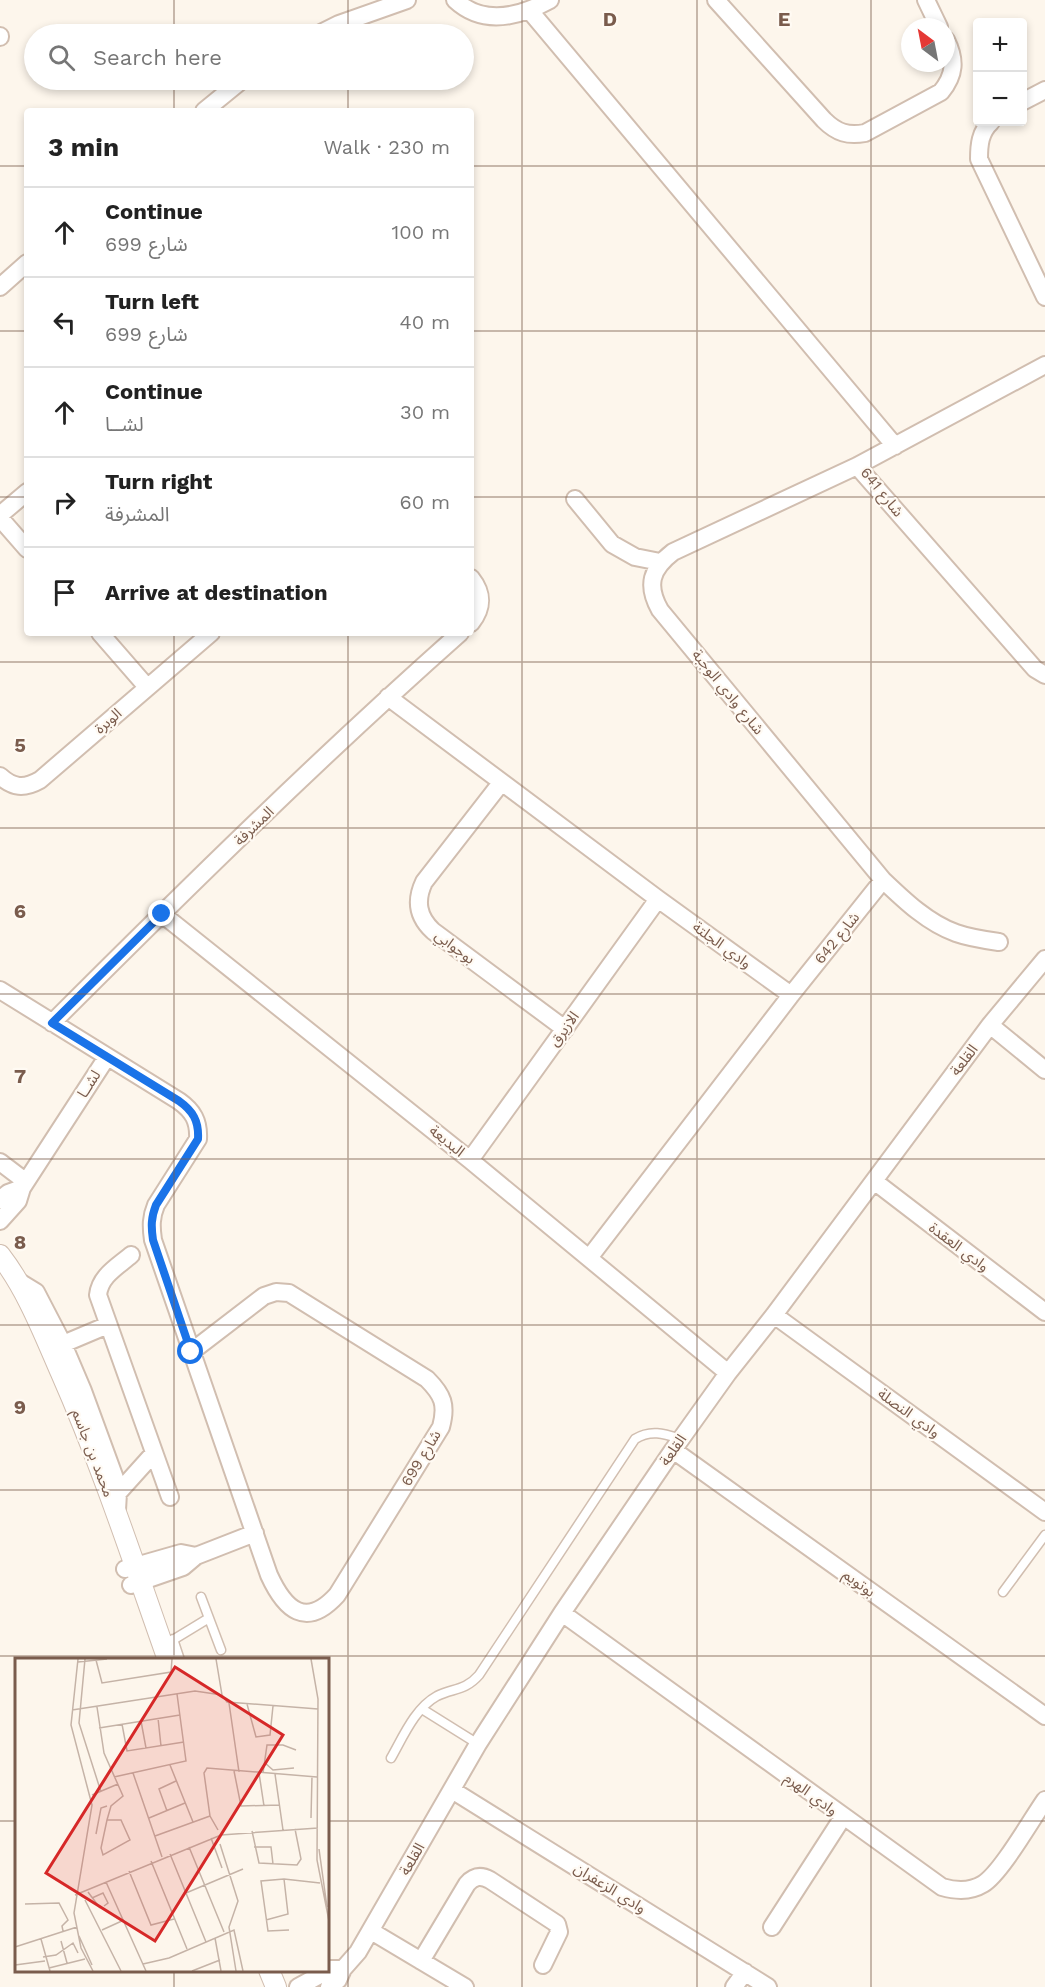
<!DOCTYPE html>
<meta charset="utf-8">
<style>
:root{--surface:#fff;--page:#f6f6f6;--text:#222;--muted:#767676;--line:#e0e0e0}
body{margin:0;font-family:"Work Sans","Noto Sans Arabic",sans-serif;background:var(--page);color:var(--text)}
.controls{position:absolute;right:18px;top:18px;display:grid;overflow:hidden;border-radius:6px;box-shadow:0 3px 9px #0003}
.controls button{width:54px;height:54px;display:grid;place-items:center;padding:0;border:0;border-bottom:2px solid var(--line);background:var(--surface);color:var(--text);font:30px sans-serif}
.compass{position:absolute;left:901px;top:18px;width:54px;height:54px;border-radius:50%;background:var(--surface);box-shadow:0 3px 9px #0003;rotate:328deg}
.stop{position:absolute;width:18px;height:18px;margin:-14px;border:4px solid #1a73e8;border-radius:50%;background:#fff}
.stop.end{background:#1a73e8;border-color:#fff;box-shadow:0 2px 6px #0008}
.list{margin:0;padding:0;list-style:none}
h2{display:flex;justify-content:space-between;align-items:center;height:78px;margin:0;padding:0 24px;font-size:26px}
h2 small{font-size:20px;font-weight:400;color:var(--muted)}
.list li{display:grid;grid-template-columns:39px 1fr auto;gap:18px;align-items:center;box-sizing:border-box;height:90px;padding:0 24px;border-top:2px solid var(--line)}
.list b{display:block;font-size:22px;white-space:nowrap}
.list p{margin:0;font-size:20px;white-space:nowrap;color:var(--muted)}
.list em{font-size:20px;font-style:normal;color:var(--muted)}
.icon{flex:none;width:33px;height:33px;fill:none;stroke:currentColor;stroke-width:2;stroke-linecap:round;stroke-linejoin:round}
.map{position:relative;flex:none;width:1045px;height:1987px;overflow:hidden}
.search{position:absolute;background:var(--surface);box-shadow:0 3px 9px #0003;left:24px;top:24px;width:450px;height:66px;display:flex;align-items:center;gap:15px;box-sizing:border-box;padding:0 21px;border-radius:33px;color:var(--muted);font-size:22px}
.panel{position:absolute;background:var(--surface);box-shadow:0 3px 9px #0003;left:24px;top:108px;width:450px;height:528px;border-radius:6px}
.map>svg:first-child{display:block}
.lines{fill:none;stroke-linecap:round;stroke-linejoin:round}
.service-casing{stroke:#d1beb0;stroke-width:11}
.minor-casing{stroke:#d1beb0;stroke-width:20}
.tertiary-casing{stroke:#d1beb0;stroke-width:22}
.service{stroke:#fff;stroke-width:8}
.minor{stroke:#fff;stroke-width:16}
.tertiary{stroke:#fff;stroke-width:20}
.route{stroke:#1a73e8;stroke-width:8}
.grid{fill:none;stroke:#7a5c4d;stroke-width:1.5;stroke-opacity:0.55}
.labels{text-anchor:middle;stroke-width:4.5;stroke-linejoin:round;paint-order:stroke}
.street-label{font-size:15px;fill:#7a5c4d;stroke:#fffaf3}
.inset-road{fill:none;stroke:#c5b3a7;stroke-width:1.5}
.view{fill:#d62828;fill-opacity:0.15;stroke:#d62828;stroke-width:3}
.inset-edge{fill:none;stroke:#7a5c4d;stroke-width:3}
.grid-label{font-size:20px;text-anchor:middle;font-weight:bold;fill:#7a5c4d;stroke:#fffaf3;stroke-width:4.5;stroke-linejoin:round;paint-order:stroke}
</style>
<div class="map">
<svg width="1045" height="1987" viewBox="0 0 1045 1987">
<rect width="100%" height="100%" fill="#fdf6ec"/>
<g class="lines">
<defs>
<path id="service" d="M1003,1592L1045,1535
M201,1597L221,1650
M173,1639L180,1660
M163,1646L209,1618
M422,1709L478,1744
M391,1758C403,1737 415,1708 437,1696C453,1688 465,1691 479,1675L635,1439C651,1429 665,1434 681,1439"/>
<path id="minor" d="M455,0C483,26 519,17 550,0
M716,0L824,120C837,133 848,136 865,133L941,92C955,75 956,60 946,40
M926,0L939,27
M530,11L895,446
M319,34L339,24L407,0
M0,36V37
M1022,102L1045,90
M204,111L242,80
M991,122C980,132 979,145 979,159L1045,297
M0,287L27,263
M857,466L1035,669L1045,675
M575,499L612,544L635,557L660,562
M0,515L27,492
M0,518L27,549
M471,578C483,593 483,608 471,623
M100,633L147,687
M388,697L658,899L791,995
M0,776C13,788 24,789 40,780L211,633
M501,783L424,882C415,901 418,917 433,931L565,1029
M162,914L470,1160L728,1373
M999,942C985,940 970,938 956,933C928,923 905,901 883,880L660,610C646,585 651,569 673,552L857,466L1045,365
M0,990L179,1101C193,1111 199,1121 198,1139L156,1205C151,1217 151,1226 153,1240L269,1575C285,1610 306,1629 337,1595L441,1427C447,1405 443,1395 427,1379L289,1293L276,1292L264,1296L191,1352
M52,1023C185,890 319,758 460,633
M990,1025L1045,1070
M470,1160L658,899
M0,1162L25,1181
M874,1181L1045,1312
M0,1200L8,1193L22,1188
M0,1221L18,1201L22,1188L107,1057
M131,1255C117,1267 100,1276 98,1295L170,1497
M589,1258L791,995L883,880
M18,1281L36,1292L63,1344L83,1391L116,1481L118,1493L117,1510
M774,1315L1045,1512
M63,1344L108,1325
M673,1450L1045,1716
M118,1493L154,1453
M125,1569L181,1553L196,1556
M131,1585L183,1567L196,1556L255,1533
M562,1613L942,1887C956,1891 970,1892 983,1884C1001,1873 1031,1820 1045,1800
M452,1790L768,1987
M772,1927L843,1817
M371,1931L465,1987
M421,1961L467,1884C474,1876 481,1875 490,1880L557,1924L559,1932L543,1965
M298,1987L331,1969H343
M329,1987L338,1980L343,1969L358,1952L478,1744L562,1613L673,1450L728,1373L774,1315L990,1025L1045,959
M734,1987L745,1972"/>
<path id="tertiary" d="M0,1255C27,1290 43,1332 61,1373C102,1466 134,1564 168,1660
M269,1970L276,1987"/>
</defs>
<!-- service casing -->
<use href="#service" class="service-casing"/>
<!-- minor casing -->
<use href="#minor" class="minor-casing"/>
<!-- tertiary casing -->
<use href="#tertiary" class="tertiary-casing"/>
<!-- service -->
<use href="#service" class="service"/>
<!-- minor -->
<use href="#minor" class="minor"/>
<!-- tertiary -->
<use href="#tertiary" class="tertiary"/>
</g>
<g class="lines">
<!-- route -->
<path class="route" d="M162,914L52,1023L179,1101C193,1111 199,1121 198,1139L156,1205C151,1218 151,1226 153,1240L191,1352"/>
</g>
<!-- grid -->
<path class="grid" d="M174,0V34M348,0V34M522,0V1987M697,0V1987M871,0V1987M174,80V111M348,80V111M0,166H27M471,166H1045M0,331H27M471,331H1045M0,497H27M471,497H1045M174,633V1660M348,633V1987M0,662H1045M0,828H1045M0,994H1045M0,1159H1045M0,1325H1045M0,1490H1045M0,1656H1045M0,1821H16M327,1821H1045M174,1970V1987"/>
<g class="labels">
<!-- street labels -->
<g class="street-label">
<text transform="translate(882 492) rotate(51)" y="5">شارع 641</text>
<text transform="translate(728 692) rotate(51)" y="5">شارع وادي الوجبة</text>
<text transform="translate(108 721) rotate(-41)" y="5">الوبرة</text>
<text transform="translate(254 826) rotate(-44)" y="5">المشرفة</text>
<text transform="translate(837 938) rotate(-51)" y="5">شارع 642</text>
<text transform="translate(722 945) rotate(36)" y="5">وادي الجلتة</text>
<text transform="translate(455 947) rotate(37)" y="5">بوجوابي</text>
<text transform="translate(564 1029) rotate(-54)" y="5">الازيرق</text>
<text transform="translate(964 1060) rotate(-53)" y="5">القلعة</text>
<text transform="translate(89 1084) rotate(-57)" y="5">لشــا</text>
<text transform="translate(447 1141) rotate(39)" y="5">البديعة</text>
<text transform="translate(959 1247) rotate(37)" y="5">وادي العقدة</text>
<text transform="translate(909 1413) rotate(36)" y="5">وادي النصلة</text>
<text transform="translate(673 1450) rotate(-55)" y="5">القلعة</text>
<text transform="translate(93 1453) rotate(69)" y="5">محمد بن جاسم</text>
<text transform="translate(421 1458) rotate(-59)" y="5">شارع 699</text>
<text transform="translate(859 1583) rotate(36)" y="5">بوتويم</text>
<text transform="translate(811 1794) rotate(36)" y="5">وادي الهرم</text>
<text transform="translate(412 1859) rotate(-60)" y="5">القلعة</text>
<text transform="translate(610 1888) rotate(32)" y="5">وادي الزعفران</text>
</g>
</g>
<!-- overview -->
<g transform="translate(15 1658)">
<rect width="314" height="314" fill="#fdf6ec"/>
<path class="inset-road" d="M63,1L56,67L77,147L59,255L66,290L78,313M70,1L64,65L86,134M201,1L207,37L212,44L303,51M296,1L303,41L302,202L314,263M81,2L87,25L156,14L157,1M63,4L92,1M214,45L224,114M232,46L241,79L255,77L258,48M82,49L89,95L108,138L96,148L92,162L86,190L88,197L115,182L106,162H92M57,52L180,33L207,37M143,60L146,88M126,63L131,90M107,66L112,93L169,84M84,70L165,57M250,105L258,112L279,110M155,107L178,164M219,113L226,148L265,147M118,115L147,199M244,115L249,148M248,115L252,87H268L281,92M260,116L268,172M99,119L171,103L162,36M77,137L103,126M152,153L144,131L161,123M134,160L170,145M296,160L297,118M203,172L195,158L189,115L192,110L302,119M237,173L244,205L282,207L286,201L280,171M81,176L86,150L92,148M140,178L195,158M196,180L207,210M205,186L223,243L214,269L221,313M174,189L209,274M239,189H256L258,206M304,191L312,249M155,196L191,284M136,203L172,291M114,213L136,267L159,261M91,224L131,313M73,234L85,250M171,235L228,211M60,237L206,177L303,170M77,240L88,235L93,245L89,248M70,242L106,313M10,246L44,245L53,262L47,268L48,273M251,262L273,256L269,221M87,272L109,262M274,272L253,273L246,223L269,221L305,225M64,278L77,307M200,280L206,313M26,281L35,313M46,283L52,305M0,289L62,269M28,299L41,297L58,285L63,295M154,300L219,272L228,313M128,306L154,300M0,307L30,303M34,310L70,301M177,313L205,302"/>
<path class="view" d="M160,9L268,77L140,283L31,215Z"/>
<rect width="314" height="314" class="inset-edge"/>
</g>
<g class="grid-label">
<text x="610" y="26">D</text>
<text x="784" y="26">E</text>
<text x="20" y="752">5</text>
<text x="20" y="918">6</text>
<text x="20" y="1083">7</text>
<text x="20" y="1249">8</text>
<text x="20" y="1414">9</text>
</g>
</svg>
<div class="controls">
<button>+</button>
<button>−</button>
</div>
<svg class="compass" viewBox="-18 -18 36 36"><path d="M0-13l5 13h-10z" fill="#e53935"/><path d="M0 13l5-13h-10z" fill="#767676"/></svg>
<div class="stop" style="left:191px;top:1352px"></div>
<div class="stop end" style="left:162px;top:914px"></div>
<div class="search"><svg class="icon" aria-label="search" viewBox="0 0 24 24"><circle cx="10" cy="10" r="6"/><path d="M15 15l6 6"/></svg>Search here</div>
<section class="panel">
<h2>3 min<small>Walk · 230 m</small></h2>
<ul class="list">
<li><svg class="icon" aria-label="ahead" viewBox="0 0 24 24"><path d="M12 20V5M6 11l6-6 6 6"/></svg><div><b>Continue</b><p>شارع 699</p></div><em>100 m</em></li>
<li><svg class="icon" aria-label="left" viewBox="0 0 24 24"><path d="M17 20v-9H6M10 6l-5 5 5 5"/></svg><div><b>Turn left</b><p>شارع 699</p></div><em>40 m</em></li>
<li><svg class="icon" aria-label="ahead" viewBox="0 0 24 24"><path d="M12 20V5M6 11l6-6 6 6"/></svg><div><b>Continue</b><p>لشــا</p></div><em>30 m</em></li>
<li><svg class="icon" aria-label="right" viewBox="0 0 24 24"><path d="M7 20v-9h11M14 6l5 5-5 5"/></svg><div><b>Turn right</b><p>المشرفة</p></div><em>60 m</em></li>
<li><svg class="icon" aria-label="arrive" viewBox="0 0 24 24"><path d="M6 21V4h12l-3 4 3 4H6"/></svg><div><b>Arrive at destination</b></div></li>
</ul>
</section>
</div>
